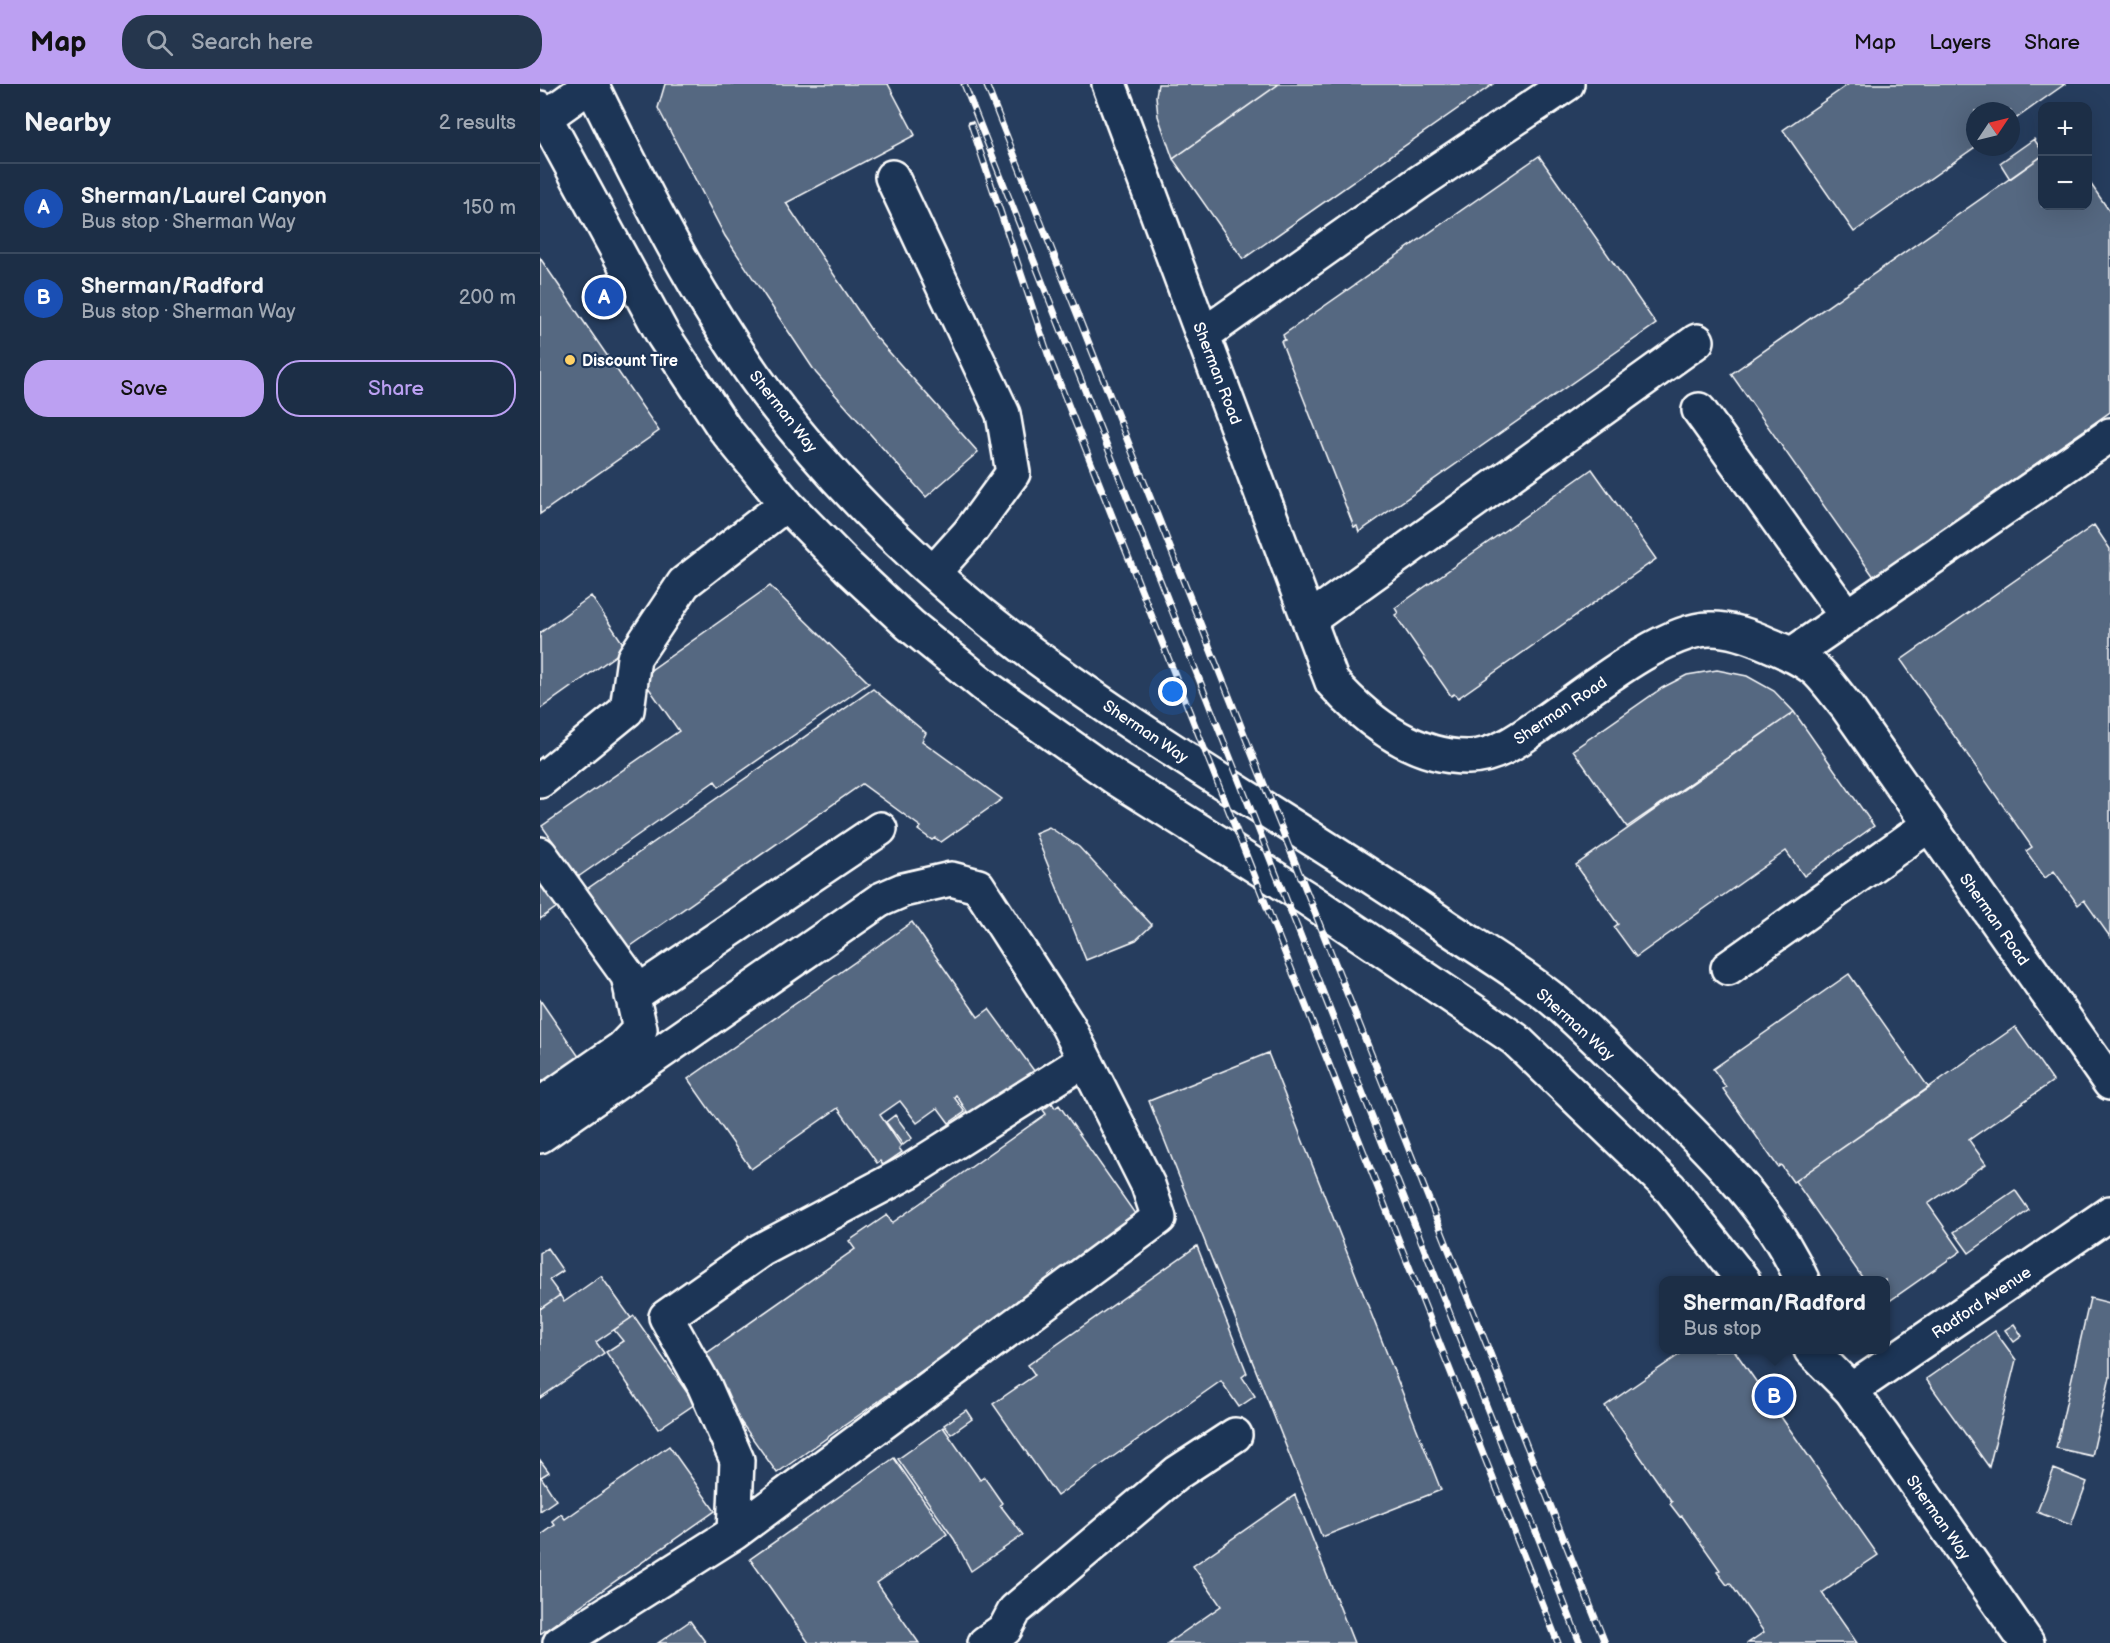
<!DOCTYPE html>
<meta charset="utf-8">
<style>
:root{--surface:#1c2e46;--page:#25364d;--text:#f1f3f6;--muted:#a0a8b3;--line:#3a4a5f;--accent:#bca0f2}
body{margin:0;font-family:"Balsamiq Sans",sans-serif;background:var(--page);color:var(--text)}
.controls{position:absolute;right:18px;top:18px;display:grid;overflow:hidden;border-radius:12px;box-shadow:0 6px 24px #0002}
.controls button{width:54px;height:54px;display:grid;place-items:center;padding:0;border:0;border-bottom:2px solid var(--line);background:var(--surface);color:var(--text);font:30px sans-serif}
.compass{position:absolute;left:1426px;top:18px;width:54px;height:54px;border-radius:50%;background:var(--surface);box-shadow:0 6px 24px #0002;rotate:55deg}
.you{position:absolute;left:633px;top:608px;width:21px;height:21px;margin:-15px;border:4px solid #fff;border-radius:50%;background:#1a73e8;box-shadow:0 0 0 9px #1a73e833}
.badge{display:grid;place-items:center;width:39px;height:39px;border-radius:50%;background:var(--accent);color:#fff;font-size:20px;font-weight:700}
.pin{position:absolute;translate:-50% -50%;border:3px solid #fff;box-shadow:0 2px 6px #0006}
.popup{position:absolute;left:1119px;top:1192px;width:231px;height:78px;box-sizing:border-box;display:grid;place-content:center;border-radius:12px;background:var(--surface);filter:drop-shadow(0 2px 4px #0005);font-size:20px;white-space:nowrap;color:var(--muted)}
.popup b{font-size:22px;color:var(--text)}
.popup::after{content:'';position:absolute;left:50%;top:100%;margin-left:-12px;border:12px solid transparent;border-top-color:var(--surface)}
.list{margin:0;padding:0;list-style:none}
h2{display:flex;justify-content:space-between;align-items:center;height:78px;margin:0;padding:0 24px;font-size:26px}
h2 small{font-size:20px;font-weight:400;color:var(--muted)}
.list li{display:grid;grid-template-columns:39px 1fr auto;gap:18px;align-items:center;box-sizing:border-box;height:90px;padding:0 24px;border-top:2px solid var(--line)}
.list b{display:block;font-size:22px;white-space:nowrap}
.list p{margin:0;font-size:20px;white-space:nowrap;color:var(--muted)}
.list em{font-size:20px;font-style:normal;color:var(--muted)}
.actions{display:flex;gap:12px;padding:18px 24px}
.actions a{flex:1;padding:14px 0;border:2px solid var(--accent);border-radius:24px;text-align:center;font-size:21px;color:var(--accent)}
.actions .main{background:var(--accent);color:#111}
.icon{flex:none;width:33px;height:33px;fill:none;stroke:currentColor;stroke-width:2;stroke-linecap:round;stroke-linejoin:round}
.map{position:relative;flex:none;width:1570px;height:1559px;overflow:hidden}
header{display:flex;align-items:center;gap:36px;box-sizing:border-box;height:84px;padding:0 30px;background:var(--accent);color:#111}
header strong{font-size:28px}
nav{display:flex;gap:33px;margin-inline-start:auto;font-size:21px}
.search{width:420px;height:54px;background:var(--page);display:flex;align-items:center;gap:15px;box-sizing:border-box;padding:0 21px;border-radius:24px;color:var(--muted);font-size:22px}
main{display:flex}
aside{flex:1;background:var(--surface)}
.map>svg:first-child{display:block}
.building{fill:#556781;stroke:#fff;stroke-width:1.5}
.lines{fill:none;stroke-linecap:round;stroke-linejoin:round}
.minor-casing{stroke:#fff;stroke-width:38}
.major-casing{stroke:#fff;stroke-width:38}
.minor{stroke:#1d3557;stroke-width:33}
.major{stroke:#1d3557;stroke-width:33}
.rail-casing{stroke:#fff;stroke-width:7}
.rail{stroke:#1d3557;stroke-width:4.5;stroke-dasharray:14;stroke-linecap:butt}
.poi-dot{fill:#ffd166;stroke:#1d3557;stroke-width:2}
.labels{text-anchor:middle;stroke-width:4.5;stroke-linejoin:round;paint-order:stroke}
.poi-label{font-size:16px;font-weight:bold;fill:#fff;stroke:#1d3557;text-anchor:start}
.street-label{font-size:16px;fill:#fff;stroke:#1d3557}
</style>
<header>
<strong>Map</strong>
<div class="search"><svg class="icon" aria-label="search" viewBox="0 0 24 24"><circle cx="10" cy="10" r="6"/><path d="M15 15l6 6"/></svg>Search here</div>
<nav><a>Map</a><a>Layers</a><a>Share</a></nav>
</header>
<main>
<aside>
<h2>Nearby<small>2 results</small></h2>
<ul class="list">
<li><span class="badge" style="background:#1a4fb4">A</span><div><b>Sherman/Laurel Canyon</b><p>Bus stop · Sherman Way</p></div><em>150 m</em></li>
<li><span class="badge" style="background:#1a4fb4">B</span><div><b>Sherman/Radford</b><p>Bus stop · Sherman Way</p></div><em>200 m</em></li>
</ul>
<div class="actions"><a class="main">Save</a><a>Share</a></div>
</aside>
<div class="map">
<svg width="1570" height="1559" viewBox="0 0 1570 1559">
<rect width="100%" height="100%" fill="#263d5e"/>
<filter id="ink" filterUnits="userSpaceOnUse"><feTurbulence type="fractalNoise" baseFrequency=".0167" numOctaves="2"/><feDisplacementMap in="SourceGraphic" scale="12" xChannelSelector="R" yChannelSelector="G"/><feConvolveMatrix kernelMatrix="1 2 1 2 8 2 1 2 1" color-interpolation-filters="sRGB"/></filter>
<g filter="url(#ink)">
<!-- building -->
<path class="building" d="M125,0H348L375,51L246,119L335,252L438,368L386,413L276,289L185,152L118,24Z
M618,0H739L633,75L618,32L616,12Z
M739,0H953L703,175L633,75Z
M1309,0H1525L1471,38V27H1435V63L1314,148L1243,46Z
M1494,55L1502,67V72L1470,95L1460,79Z
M999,72L1116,240L819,448L817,442L814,443L741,257L745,256L743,251Z
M1502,72V122H1548V96L1570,128V328L1334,493L1191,290Z
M0,174L119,347L0,430Z
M1052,385L1116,475L918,614L914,610L911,612L855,531L858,529L855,524Z
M1554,441L1570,465V853L1544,816L1538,821L1514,787L1505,794L1486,767L1492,763L1361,576Z
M230,502L329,599L179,703L175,697L38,793L2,742L139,647L101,593Z
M51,512L86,564L0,625V549Z
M1177,586L1207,592L1234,607L1254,628L1087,743L1033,666L1122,604L1147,591Z
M333,605L386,649L382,657L462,715L401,758L395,754L392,756L378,746L381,743L322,700L88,864L47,805Z
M1254,628L1334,742L1264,792L1246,767L1096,873L1074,843L1078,840L1036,781Z
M509,743L539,763L612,841L596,856L546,876L495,749Z
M0,798L17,823L0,835Z
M372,838L438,933L449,925L495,988L432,1035L416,1011L414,1013L425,1028L409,1039L398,1024L377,1039L360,1017L340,1031L361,1062L359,1064L362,1068L343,1081L340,1077L337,1079L298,1024L211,1085L148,995Z
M1309,890L1389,1004L1253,1098L1241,1081L1238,1083L1183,1005L1186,1003L1173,985Z
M0,916L42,977L0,1007Z
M1475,943L1513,997L1429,1056L1446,1080L1388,1120L1421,1167L1345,1220V1196H1324L1255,1097Z
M728,969L901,1406L782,1453L609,1017Z
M512,1019L515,1024L519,1021L598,1134L237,1389L157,1276L315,1165L309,1157L347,1131L352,1139L506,1030L503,1026Z
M355,1031L372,1054L363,1061L346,1038Z
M1475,1106L1489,1126L1429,1169L1414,1148Z
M657,1162L707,1289L702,1293L715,1312L699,1323L681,1297L517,1412L453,1320L495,1291L488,1281Z
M7,1164L23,1187L9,1196L20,1211L0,1225V1169Z
M61,1192L91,1234L56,1258L64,1269L0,1314V1225L20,1211L24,1218Z
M1550,1214L1570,1219V1293L1552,1372L1516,1364Z
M94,1232L155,1320L118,1345L66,1268L83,1257L74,1246Z
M1474,1240L1482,1252L1474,1258L1465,1246Z
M1455,1247L1476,1276L1449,1383L1386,1295Z
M1146,1266H1194L1338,1471L1282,1509L1317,1559H1208L1224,1548L1190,1499L1187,1501L1177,1488L1180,1486L1142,1432L1140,1433L1130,1420L1132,1418L1065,1322Z
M426,1326L432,1335L411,1350L404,1341Z
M403,1343L440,1396L444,1393L462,1419L460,1421L483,1451L431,1487L414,1455L358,1375Z
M129,1362L175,1427L0,1550V1452L15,1441L12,1437L21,1430L25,1435Z
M354,1374L407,1450L337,1499L379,1559H269L210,1475Z
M0,1376L9,1388L1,1393L16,1416L0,1427Z
M1514,1385L1547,1398L1531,1441L1497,1428Z
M755,1411L814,1559H628L681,1522L653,1482Z
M150,1537L166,1559H118Z"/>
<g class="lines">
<defs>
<path id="minor" d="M569,0L792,598C826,636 873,673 927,673C957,674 985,651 1008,635C1047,608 1123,546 1169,545C1190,544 1212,553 1230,561C1246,568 1265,576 1278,588C1288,598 1297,611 1307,623L1570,999
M352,93L463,330L473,389L429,449L394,488
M663,251L880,98L1027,0
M1159,326L1307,533
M770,535L1157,257
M1251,571L1570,351
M0,697L87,626L94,574L144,499L246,420
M0,770L88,892L100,945L82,964L0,1021
M1188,884L1389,741
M92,912L340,745
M0,1052L340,816L363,806L411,795L438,802L528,942L608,1101L619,1134L194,1449
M1311,1306L1570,1129
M20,1559L194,1449L197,1376L164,1301L126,1233L221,1166L368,1088L545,976
M445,1559L465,1545L475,1526L637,1389L695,1351"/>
<path id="major" d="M51,0C103,106 157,215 227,310C299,406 391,494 487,566C620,665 765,746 901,839C939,865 981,889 1016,918C1053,950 1087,986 1123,1020C1176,1072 1232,1128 1262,1196
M0,24L123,251L184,344L246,420L308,483L370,541L449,605L574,693L768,815L975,955L1130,1104L1203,1196
M0,37L52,0
M1271,1266L1311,1306L1487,1559"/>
</defs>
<!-- minor casing -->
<use href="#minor" class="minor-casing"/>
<!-- major casing -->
<use href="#major" class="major-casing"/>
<!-- minor -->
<use href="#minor" class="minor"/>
<!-- major -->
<use href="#major" class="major"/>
<defs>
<path id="rail" d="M424,0L1040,1559
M446,0L1065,1559
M431,40L508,270L1018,1559"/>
</defs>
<!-- rail casing -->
<use href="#rail" class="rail-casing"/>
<!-- rail -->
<use href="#rail" class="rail"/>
</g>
</g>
<!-- markers -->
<circle class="poi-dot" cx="30" cy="276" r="6"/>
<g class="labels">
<!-- poi labels -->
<g class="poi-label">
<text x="42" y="282">Discount Tire</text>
</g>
<!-- street labels -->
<g class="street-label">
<text transform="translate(678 289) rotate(69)" y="6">Sherman Road</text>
<text transform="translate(244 327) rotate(52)" y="6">Sherman Way</text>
<text transform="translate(1020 626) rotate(-34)" y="6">Sherman Road</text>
<text transform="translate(606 647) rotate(34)" y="6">Sherman Way</text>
<text transform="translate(1455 835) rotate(55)" y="6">Sherman Road</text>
<text transform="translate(1036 940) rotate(42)" y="6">Sherman Way</text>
<text transform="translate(1441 1218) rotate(-34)" y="6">Radford Avenue</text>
<text transform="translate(1399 1433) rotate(55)" y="6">Sherman Way</text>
</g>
</g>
</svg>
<div class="controls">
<button>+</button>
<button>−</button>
</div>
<svg class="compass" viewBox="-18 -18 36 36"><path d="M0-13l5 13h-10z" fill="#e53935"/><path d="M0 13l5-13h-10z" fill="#a0a8b3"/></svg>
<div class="you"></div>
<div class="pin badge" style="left:64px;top:213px;background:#1a4fb4">A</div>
<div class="pin badge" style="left:1234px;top:1312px;background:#1a4fb4">B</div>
<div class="popup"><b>Sherman/Radford</b>Bus stop</div>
</div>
</main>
